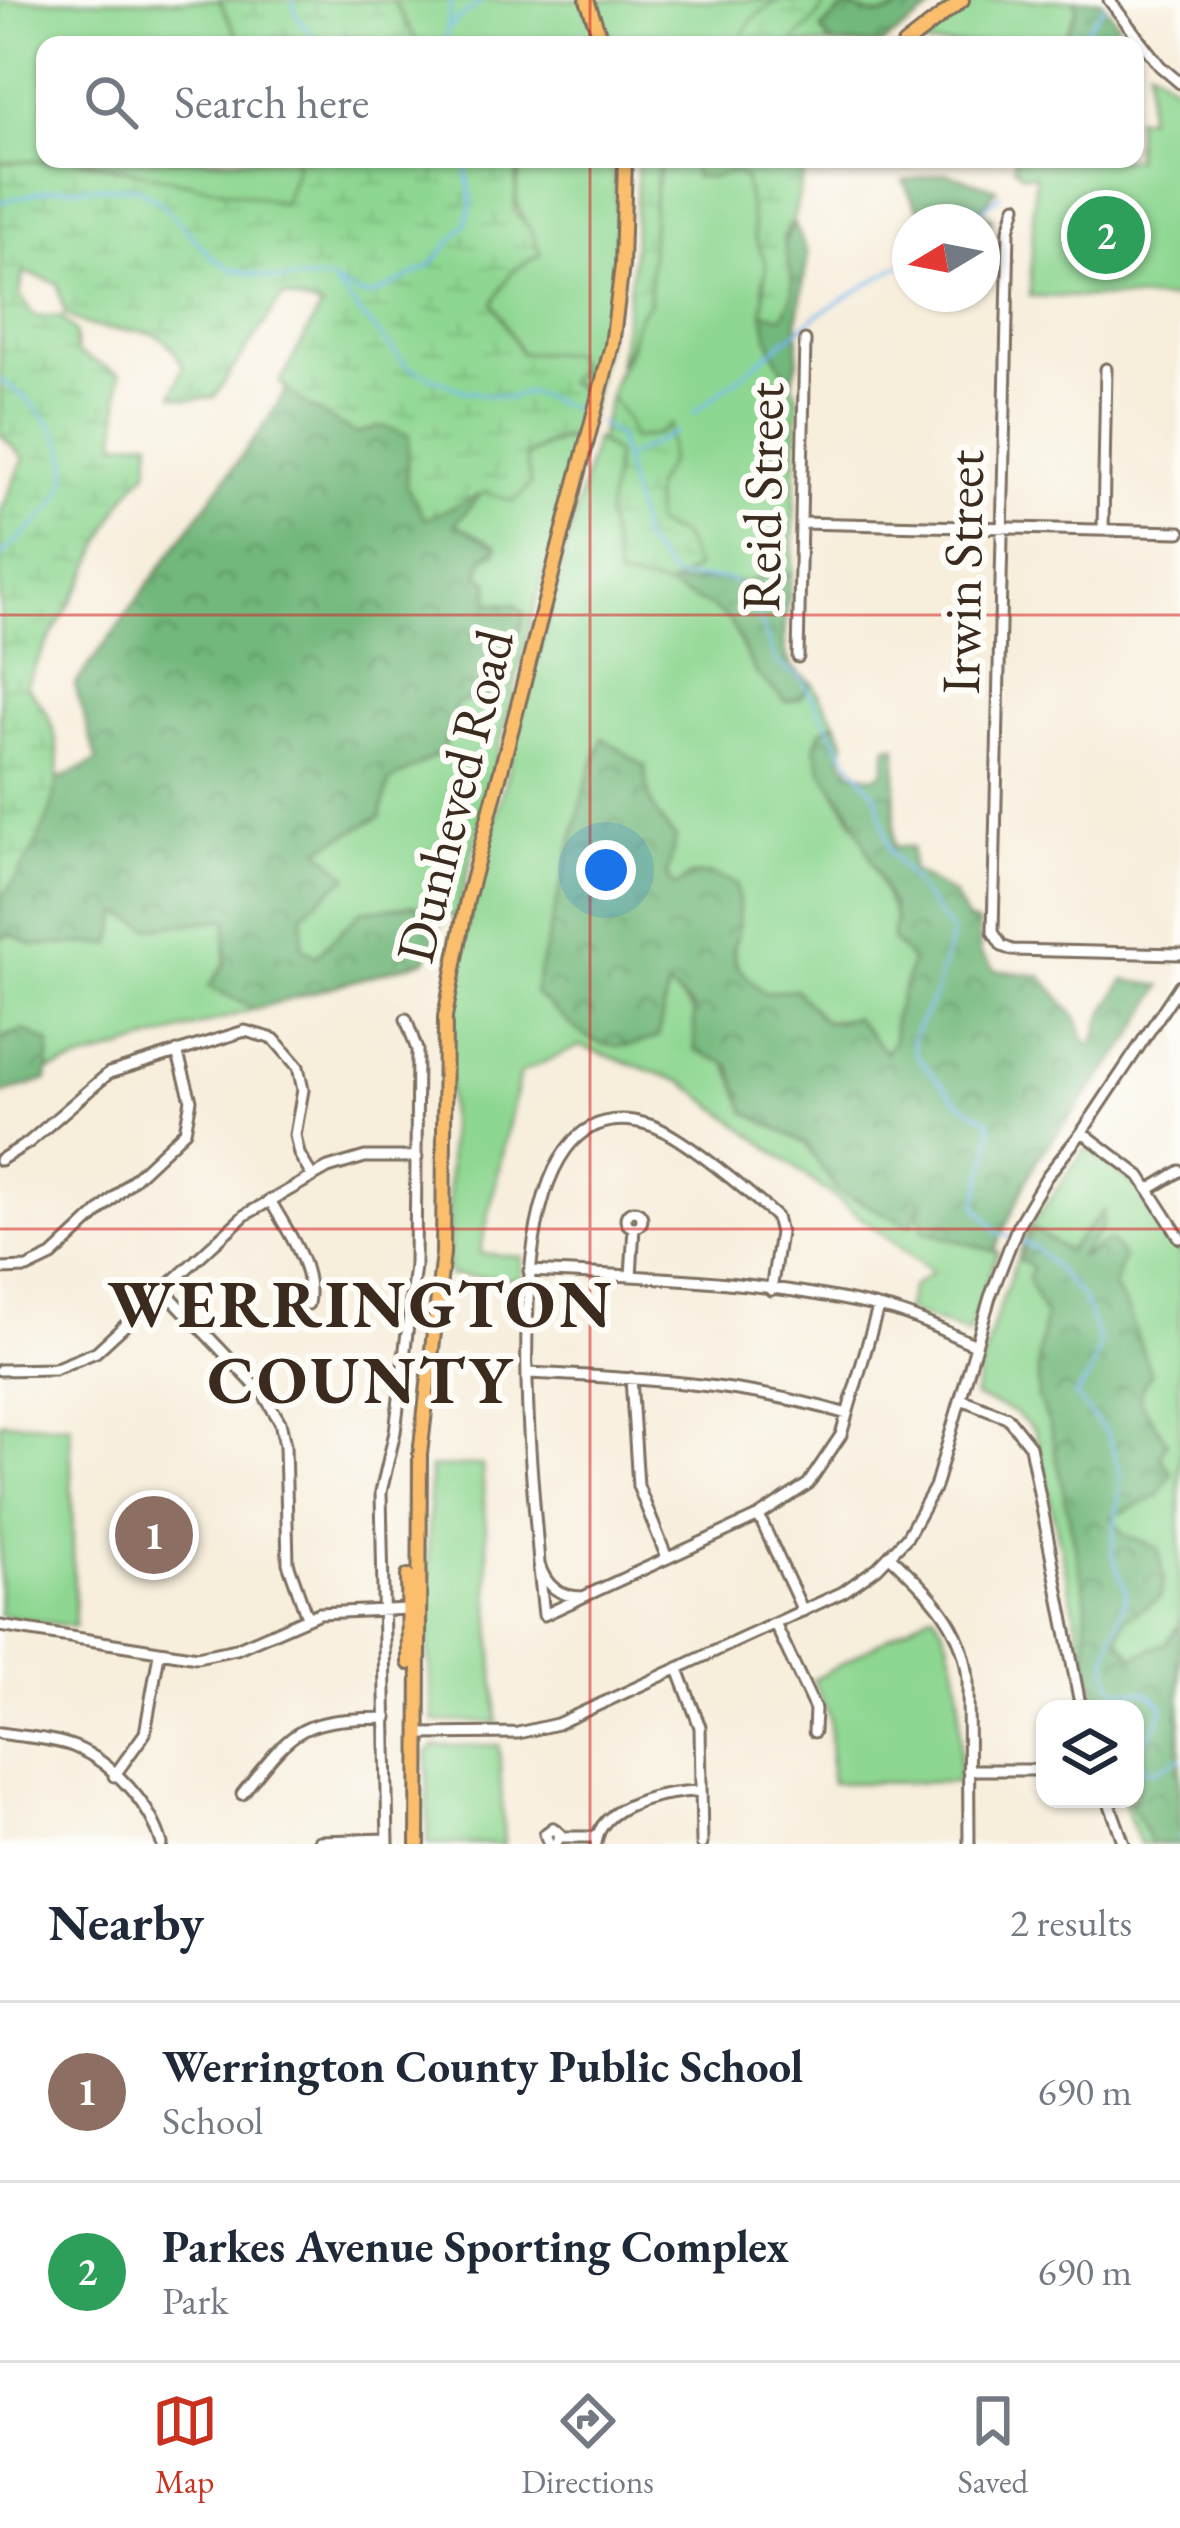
<!DOCTYPE html>
<style>
:root{--surface:#fff;--page:#f6f6f7;--text:#1f2937;--muted:#747a83;--line:#e0e1e3;--accent:#c8321e}
body{margin:0;font-family:"EB Garamond",serif;background:var(--page);color:var(--text)}
.controls{position:absolute;right:36px;bottom:36px;display:grid;overflow:hidden;border-radius:24px;box-shadow:0 3px 9px #0004}
.controls button{width:108px;height:108px;display:grid;place-items:center;padding:0;border:0;border-bottom:3px solid var(--line);background:var(--surface);color:var(--text);font:60px sans-serif}
.compass{position:absolute;left:892px;top:204px;width:108px;height:108px;border-radius:50%;background:var(--surface);box-shadow:0 3px 9px #0004;rotate:260deg}
.you{position:absolute;left:606px;top:870px;width:42px;height:42px;margin:-30px;border:9px solid #fff;border-radius:50%;background:#1a73e8;box-shadow:0 0 0 18px #1a73e833}
.badge{display:grid;place-items:center;width:78px;height:78px;border-radius:50%;background:var(--accent);color:#fff;font-size:39px;font-weight:700}
.pin{position:absolute;translate:-50% -50%;border:6px solid #fff;box-shadow:0 3px 12px #0006}
.list{margin:0;padding:0;list-style:none}
h2{display:flex;justify-content:space-between;align-items:center;height:156px;margin:0;padding:0 48px;font-size:51px}
h2 small{font-size:39px;font-weight:400;color:var(--muted)}
.list li{display:grid;grid-template-columns:78px 1fr auto;gap:36px;align-items:center;box-sizing:border-box;height:180px;padding:0 48px;border-top:3px solid var(--line)}
.list b{display:block;font-size:45px;white-space:nowrap}
.list p{margin:0;font-size:39px;white-space:nowrap;color:var(--muted)}
.list em{font-size:39px;font-style:normal;color:var(--muted)}
.icon{flex:none;width:66px;height:66px;fill:none;stroke:currentColor;stroke-width:2;stroke-linecap:round;stroke-linejoin:round}
.map{position:relative;flex:none;width:1180px;height:1844px;overflow:hidden}
.search{position:absolute;background:var(--surface);box-shadow:0 3px 9px #0004;left:36px;right:36px;top:36px;height:132px;display:flex;align-items:center;gap:30px;box-sizing:border-box;padding:0 42px;border-radius:24px;color:var(--muted);font-size:45px}
.sheet{height:516px;background:var(--surface)}
nav{display:flex;justify-content:space-around;align-items:center;box-sizing:border-box;height:168px;border-top:3px solid var(--line);background:var(--surface);font-size:33px;color:var(--muted)}
nav a{display:grid;justify-items:center;gap:6px}
nav .on{color:var(--accent)}
.map>svg:first-child{display:block}
.green{fill:#8ed792;stroke:#648058;stroke-width:3}
.forest{fill:url(#forest-crowns);stroke:#56714d;stroke-width:3}
.wetland{fill:url(#wetland-marsh);stroke:#648058;stroke-width:3}
.lines{fill:none;stroke-linecap:round;stroke-linejoin:round}
.stream{stroke:#7cbbf0;stroke-width:3}
.minor-casing{stroke:#7d6f60;stroke-width:15}
.major-casing{stroke:#7d6f60;stroke-width:18}
.minor{stroke:#fff;stroke-width:9}
.major{stroke:#fabe6d;stroke-width:12}
.grid{fill:none;stroke:#d62828;stroke-width:3;stroke-opacity:0.55}
.labels{text-anchor:middle;stroke-width:12;stroke-linejoin:round;paint-order:stroke}
.street-label{font-size:54px;fill:#3b2a1e;stroke:#fdfcf7}
.district-label{font-size:66px;font-weight:bold;letter-spacing:3px;fill:#3b2a1e;stroke:#fdfcf7}
</style>
<div class="map">
<svg width="1180" height="1844" viewBox="0 0 1180 1844">
<defs>
<pattern id="forest-crowns" width="20" height="18" patternUnits="userSpaceOnUse" patternTransform="scale(3)"><rect width="20" height="18" fill="#72b87c"/><path d="M2 6a3 3 0 1 1 6 0M12 15a3 3 0 1 1 6 0" fill="none" stroke="#5f9665"/></pattern>
<pattern id="wetland-marsh" width="20" height="14" patternUnits="userSpaceOnUse" patternTransform="scale(3)"><rect width="20" height="14" fill="#8ed792"/><path d="M1 5h8M5 5V1M11 12h8M15 12V8" fill="none" stroke="#7bb97d"/></pattern>
</defs>
<rect width="100%" height="100%" fill="#fdfcf7"/>
<filter id="ink" filterUnits="userSpaceOnUse"><feTurbulence type="fractalNoise" baseFrequency=".00833" numOctaves="2"/><feDisplacementMap in="SourceGraphic" scale="24" xChannelSelector="R" yChannelSelector="G"/><feConvolveMatrix kernelMatrix="1 2 1 2 8 2 1 2 1" color-interpolation-filters="sRGB"/></filter>
<filter id="wash" filterUnits="userSpaceOnUse"><feTurbulence type="fractalNoise" baseFrequency=".004" numOctaves="4" result="noise"/><feDisplacementMap in="SourceGraphic" scale="48" xChannelSelector="R" yChannelSelector="G"/><feGaussianBlur stdDeviation="2.7" result="paint"/><feColorMatrix in="noise" values="0 0 0 0 0 0 0 0 0 0 0 0 0 0 0 0 0 1.4 0 .05"/><feComposite in="paint" operator="in"/></filter>
<g filter="url(#wash)">
<rect width="100%" height="100%" fill="#f7eedc"/>
<!-- green -->
<path class="green" d="M0,0H235L258,45H45V159H308L298,265L0,176Z
M350,0H912C890,20 874,18 847,5L821,29L830,45H615L609,32L591,37V45H385Z
M976,0H1074L1077,8L1061,45H918Z
M1149,67L1180,90V299L1030,296L1035,175L1022,174L1014,167L1015,159H1135V118L1147,117Z
M610,159C628,231 611,319 594,390L565,382L579,370L573,353L521,354L492,303L511,272L540,253C525,217 503,201 526,160Z
M661,159H693L696,177L732,171L746,179L756,236L768,263L763,284L765,324L798,398L792,575L771,571L744,583L715,581L668,585L695,568L681,535L653,524V486L670,426L657,434L631,439L625,418L610,396C614,380 617,372 625,359C638,338 626,329 649,303L653,207Z
M585,434L533,613L456,918L413,905L316,956L302,948V913L318,849L380,817L389,782L443,751L455,704L500,689L525,614L516,605L489,603L479,576L483,558L455,524C491,480 528,445 585,434Z
M595,439L616,454L607,518L619,576L664,586L709,606L730,621L755,672L786,701L812,683L836,722L821,731L835,792L861,834L895,919L892,939L912,961L894,1018V1040L886,1053L854,1018L824,1021L795,989L763,993C742,974 727,962 738,932L712,874L690,875L674,888L667,874L676,838C653,815 647,799 644,767L604,739L667,986C708,1020 729,1062 746,1112L806,1144L837,1191L910,1225L919,1204L923,1231L998,1252L968,1334L906,1310L912,1287L932,1272L683,1082L580,1046L520,1073L480,1253L522,1257L521,1280L449,1275V1048L464,937Z
M120,913L150,928L227,919L225,963L210,987L255,1009L48,1071L49,1043L24,1030L0,1038V939L9,934Z
M1087,1147L1144,1192L1180,1251V1844H1140L1122,1799H1135V1709H1096L1035,1431L1012,1411L974,1397L991,1332L1026,1233Z
M0,1422L70,1425L75,1627L0,1615Z
M482,1465L497,1722H434L427,1639L430,1468Z
M933,1612C968,1662 959,1725 959,1782L831,1783L830,1717L813,1680Z
M499,1745L504,1844H428L427,1753L435,1746Z"/>
<!-- forest -->
<path class="forest" d="M912,0H945L881,45H830L822,29L847,6C874,18 889,20 912,0Z
M1074,0H1101L1118,23V33L1098,36L1091,45H1061L1077,9Z
M946,173L997,189L980,211L992,219L982,228V222H929L915,204L903,181Z
M794,222L808,255L797,322L798,360L792,383C772,358 757,315 766,283C771,262 785,241 794,222Z
M337,305L479,496L455,524L497,546L495,553L483,558L479,576L489,581V603L516,605L525,614L500,690L456,704L443,751L389,782L380,817L319,849L348,876L303,913L302,947L316,956L361,911L413,905L444,916L426,960L255,1009L209,987L225,963L227,919L150,928L120,913L112,944L33,945L10,934L0,939V849L55,781L97,761L75,685L268,420Z
M771,571L790,576C792,603 776,639 790,664C794,671 806,678 812,683L800,698L786,702L755,672L730,621L709,606L664,586L718,579L745,583Z
M836,722L845,742L841,757L852,772L874,777L884,771L887,746H897L894,846L912,847V870L954,895L967,920L978,924L980,953L995,970L1041,976L1078,1019L1086,1043L1094,1042L1103,1015L1124,980L1162,986L1132,1038L1037,1159L994,1251L923,1231L919,1206L911,1226L837,1191L806,1144L746,1112L730,1065L695,1050L693,1008L668,987L658,1037C595,1062 581,1031 534,993L587,781L603,738L645,766C647,799 653,815 676,838L667,874L674,887C699,870 708,872 736,884L739,903L738,933L733,947L735,964L764,993L795,989L824,1021L839,1022L854,1017L886,1053L894,1040V1018L912,961L892,939L896,920L878,874L850,811L822,771L815,748L821,731Z
M24,1030L50,1043L47,1080L0,1095V1038Z
M1103,1211V1226L1078,1258L1110,1240L1123,1257L1114,1287L1128,1311L1151,1374L1141,1389L1140,1401L1167,1442L1160,1457L1172,1473L1158,1496L1112,1517L1124,1535L1158,1548L1164,1579L1160,1598L1125,1619L1118,1639L1134,1657L1167,1642L1180,1624V1844H1151L1129,1799H1135V1709H1100L1087,1660L1086,1598L1049,1423L1038,1399V1356L1045,1317L1028,1279L1032,1268L1020,1260L1032,1228L1067,1251Z"/>
<!-- wetland -->
<path class="wetland" d="M219,0H393L419,45H242Z
M779,0H827L818,16L791,45H741C743,22 761,11 779,0Z
M75,159L284,203L296,169L294,159H527L516,178L515,212L531,230L540,254L512,271L493,303L521,353H572L579,371L566,382L584,391H595L585,434L554,440L526,455L530,485L514,502L486,492L425,519L406,485L409,435L382,426L356,434L302,402L280,383L321,307L283,296L214,397L187,399L173,395L183,367C161,317 134,337 92,326C83,324 73,318 65,314L57,283L23,272L20,295L34,316L62,317L75,332L77,353L120,374L117,443L151,440L148,471C115,501 106,537 86,576C66,613 43,646 26,685C33,695 43,705 48,716C78,780 38,850 0,900V514L24,458L0,434V163Z
M642,159H660L653,206L649,303C627,327 635,343 618,367L632,269L638,167Z
M692,159H807L793,220L783,237C787,267 802,290 782,317L763,312L766,263L755,237L745,178L733,171L713,177L694,176Z
M610,396L625,417L633,439L658,434L670,425L669,462L654,487V524L682,536L696,568L668,587L618,578L607,518L616,454L599,441Z"/>
<g class="lines">
<!-- stream -->
<path class="stream" d="M293,0L297,16L320,45
M448,28L451,0
M444,45L448,28L483,0
M1074,45L1105,5
M0,202L56,188L135,187L161,203L214,259L232,269L276,279L329,280L358,294L372,296L430,266L466,224L472,202L465,159
M966,222L1001,195
M332,281L407,366L463,391L509,398L530,392L586,414
M0,379C49,414 99,462 42,518C28,532 13,543 0,558
M694,413L817,315L910,259
M599,422L618,437L643,542L674,578L727,579L748,590L776,662L802,679L839,746L877,797L890,851L952,933L936,992L912,1039L916,1054L927,1068L958,1101L990,1121L992,1141L976,1205L997,1232L1037,1249L1083,1298L1100,1343L1090,1376L1075,1396L1108,1435L1121,1476L1112,1554L1127,1593L1108,1654V1673L1116,1690L1148,1692L1163,1705C1162,1727 1138,1740 1138,1762L1152,1772L1180,1758
M626,457L676,432
M1180,1835V1839"/>
</g>
</g>
<g filter="url(#ink)">
<g class="lines">
<defs>
<path id="minor" d="M1109,0L1160,66L1180,83
M1016,206L1009,230L993,932L1002,946L1012,950L1180,954
M801,523L1180,532
M1103,530L1106,369
M798,657L805,340
M1082,1132L1140,1176L1180,1238
M0,1160L28,1143L109,1073L245,1031L274,1039L298,1067L303,1090L295,1135L299,1154L312,1176
M1150,1189L1180,1171
M270,1200C287,1231 315,1267 308,1304
M626 1219a8 8 0 1 1 16 0a8 8 0 1 1-16 0Z
M0,1269L27,1268L52,1256L185,1131L191,1100L177,1051
M529,1271C649,1277 773,1280 890,1310C919,1317 948,1334 976,1345
M631,1276L634,1227
M164,1290L264,1395L280,1422L285,1445L288,1563L307,1617
M771,1290L780,1233L776,1217C751,1194 680,1134 650,1125C479,1071 534,1480 539,1564C546,1586 559,1597 583,1597L759,1516L808,1484L841,1435L878,1308
M0,1370L54,1369L96,1352L245,1215L328,1168L365,1157H417
M528,1373C636,1378 744,1383 847,1414
M631,1378L638,1486L667,1558
M961,1399L1007,1417L1030,1446L1081,1709
M759,1516L803,1611
M890,1556C928,1592 963,1624 968,1679L969,1844
M539,1569L544,1615L583,1597
M775,1624L815,1709L814,1732
M0,1626L197,1657L236,1649L319,1613L408,1609
M678,1669L700,1727L702,1844
M0,1733C24,1737 52,1738 75,1747C113,1763 151,1805 162,1844
M418,1734L518,1733L557,1724L843,1592L877,1568L907,1537L935,1487L990,1297L1018,1225L1047,1176L1082,1132L1180,985
M968,1770H1045
M114,1776L145,1733L159,1654
M242,1794C295,1727 299,1719 387,1718
M1108,1799L1124,1844
M561,1837H596
M319,1841L388,1839
M388,1844L381,1492L395,1432L415,1266L417,1050L406,1019
M549,1844L545,1834L553,1828L560,1834L556,1844
M596,1844C599,1803 668,1791 701,1791"/>
<path id="major" d="M587,0L603,45
M904,45L962,0
M408,1576L409,1663
M418,1844L420,1455L443,1253L445,1017L467,900L612,345L622,266L625,159"/>
</defs>
<!-- minor casing -->
<use href="#minor" class="minor-casing"/>
<!-- major casing -->
<use href="#major" class="major-casing"/>
<!-- minor -->
<use href="#minor" class="minor"/>
<!-- major -->
<use href="#major" class="major"/>
</g>
</g>
<!-- grid -->
<path class="grid" d="M590,0V45M590,159V1844M0,615H1180M0,1229H1180"/>
<g class="labels">
<!-- street labels -->
<g class="street-label">
<text transform="translate(762 497) rotate(-89)" y="19">Reid Street</text>
<text transform="translate(962 572) rotate(-89)" y="19">Irwin Street</text>
<text transform="translate(454 796) rotate(-76)" y="19">Dunheved Road</text>
</g>
<!-- district labels -->
<g class="district-label">
<text x="361" y="1327">WERRINGTON<tspan x="361" dy="76">COUNTY</tspan></text>
</g>
</g>
</svg>
<div class="controls">
<button><svg class="icon" aria-label="layers" viewBox="0 0 24 24"><path d="M12 4l9 5-9 5-9-5zM3 14l9 5 9-5"/></svg></button>
</div>
<svg class="compass" viewBox="-18 -18 36 36"><path d="M0-13l5 13h-10z" fill="#e53935"/><path d="M0 13l5-13h-10z" fill="#747a83"/></svg>
<div class="you"></div>
<div class="pin badge" style="left:154px;top:1535px;background:#8d6e63">1</div>
<div class="pin badge" style="left:1106px;top:235px;background:#2e9e5b">2</div>
<div class="search"><svg class="icon" aria-label="search" viewBox="0 0 24 24"><circle cx="10" cy="10" r="6"/><path d="M15 15l6 6"/></svg>Search here</div>
</div>
<section class="sheet">
<h2>Nearby<small>2 results</small></h2>
<ul class="list">
<li><span class="badge" style="background:#8d6e63">1</span><div><b>Werrington County Public School</b><p>School</p></div><em>690 m</em></li>
<li><span class="badge" style="background:#2e9e5b">2</span><div><b>Parkes Avenue Sporting Complex</b><p>Park</p></div><em>690 m</em></li>
</ul>
</section>
<nav>
<a class="on"><svg class="icon" aria-label="map" viewBox="0 0 24 24"><path d="M3 6l6-2 6 2 6-2v14l-6 2-6-2-6 2zM9 4v14M15 6v14"/></svg>Map</a>
<a><svg class="icon" aria-label="directions" viewBox="0 0 24 24"><path d="M12 3l9 9-9 9-9-9zM9 14v-3h6M13 9l2 2-2 2"/></svg>Directions</a>
<a><svg class="icon" aria-label="saved" viewBox="0 0 24 24"><path d="M7 4h10v16l-5-4-5 4z"/></svg>Saved</a>
</nav>
